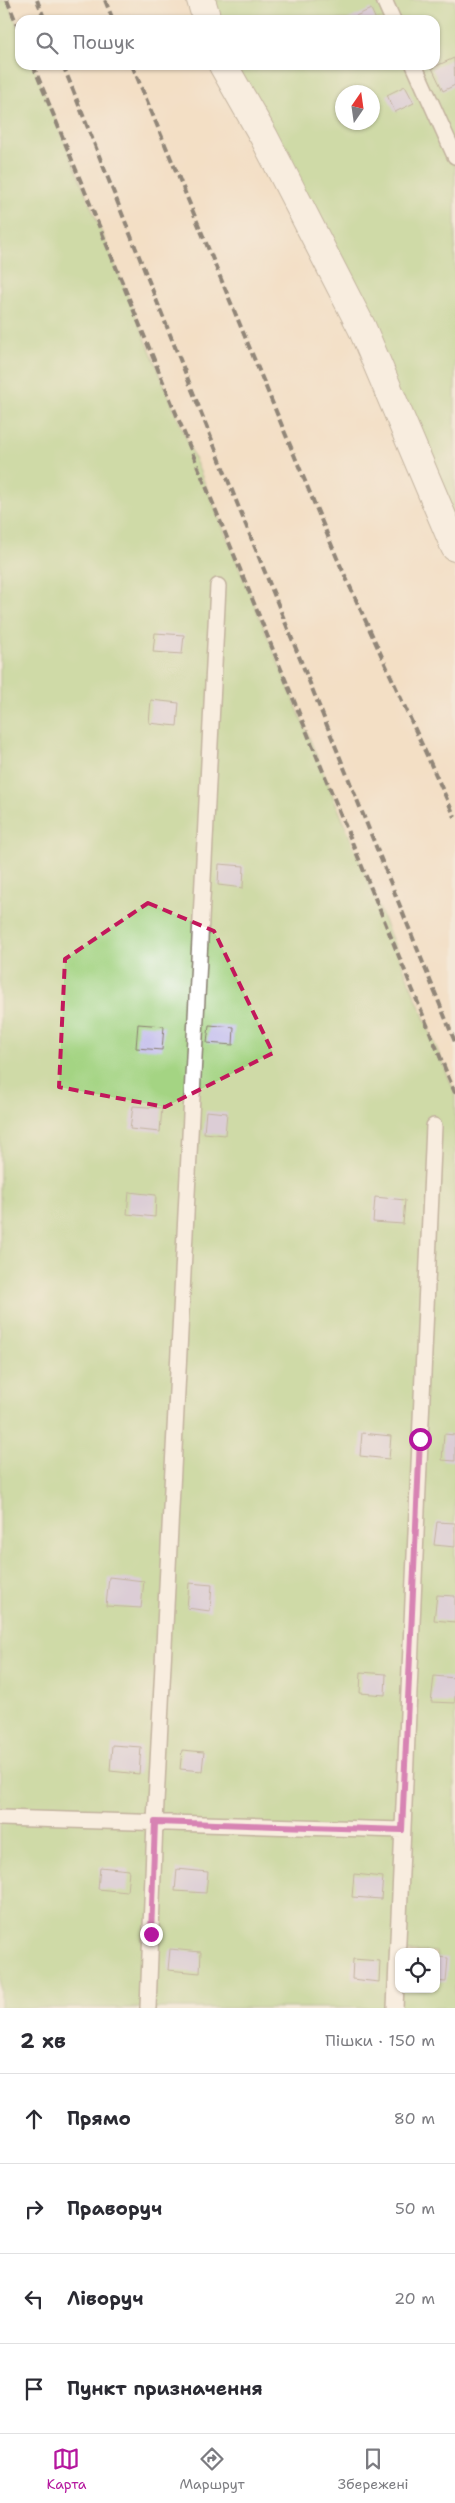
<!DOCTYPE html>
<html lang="uk">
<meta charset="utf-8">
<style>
:root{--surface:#fff;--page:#f2f2f3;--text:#2b2b33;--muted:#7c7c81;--line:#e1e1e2;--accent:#b5179e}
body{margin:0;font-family:"Shantell Sans",sans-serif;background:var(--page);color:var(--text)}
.controls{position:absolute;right:15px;bottom:15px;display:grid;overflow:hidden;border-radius:10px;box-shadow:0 1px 4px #0004}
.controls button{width:45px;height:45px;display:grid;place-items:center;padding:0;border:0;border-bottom:1px solid var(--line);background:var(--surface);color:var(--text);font:25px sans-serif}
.compass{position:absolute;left:335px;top:85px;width:45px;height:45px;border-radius:50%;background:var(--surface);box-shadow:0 1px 4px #0004;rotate:13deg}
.stop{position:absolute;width:15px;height:15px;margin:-11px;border:4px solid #b5179e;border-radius:50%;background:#fff}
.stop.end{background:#b5179e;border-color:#fff;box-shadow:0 1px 5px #0008}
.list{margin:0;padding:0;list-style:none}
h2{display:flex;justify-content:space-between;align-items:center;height:65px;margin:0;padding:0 20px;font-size:21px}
h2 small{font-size:16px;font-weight:400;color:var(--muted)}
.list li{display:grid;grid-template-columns:32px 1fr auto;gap:15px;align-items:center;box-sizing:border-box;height:90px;padding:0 20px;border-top:1px solid var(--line)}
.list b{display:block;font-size:19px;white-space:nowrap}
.list em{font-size:16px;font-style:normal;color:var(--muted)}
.icon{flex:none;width:28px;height:28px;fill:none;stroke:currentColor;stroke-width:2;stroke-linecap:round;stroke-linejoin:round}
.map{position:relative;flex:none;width:455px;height:2008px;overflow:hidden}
.search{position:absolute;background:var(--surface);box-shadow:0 1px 4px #0004;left:15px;right:15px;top:15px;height:55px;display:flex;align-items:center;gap:12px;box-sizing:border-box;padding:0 18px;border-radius:15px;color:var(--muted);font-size:19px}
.sheet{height:425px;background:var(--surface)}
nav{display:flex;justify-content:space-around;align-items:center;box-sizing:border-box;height:70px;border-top:1px solid var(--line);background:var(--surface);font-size:14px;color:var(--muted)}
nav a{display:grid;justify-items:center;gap:2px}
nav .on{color:var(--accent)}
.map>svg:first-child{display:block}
.green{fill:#a4d483;stroke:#607850;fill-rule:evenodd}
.building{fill:#c0b9ec}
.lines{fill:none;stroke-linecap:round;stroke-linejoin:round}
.service-casing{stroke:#887e70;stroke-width:18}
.minor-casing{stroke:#887e70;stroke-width:30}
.service{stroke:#fff;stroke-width:15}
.minor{stroke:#fff;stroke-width:28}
.rail{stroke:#1c1c1c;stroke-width:4;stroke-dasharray:8 4;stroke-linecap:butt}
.route{stroke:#b5179e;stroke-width:6}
.marked{fill:none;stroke:#c2185b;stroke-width:4;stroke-dasharray:10 6;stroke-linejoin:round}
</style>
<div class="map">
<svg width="455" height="2008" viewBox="0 0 455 2008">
<rect width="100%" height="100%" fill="#f6f6f2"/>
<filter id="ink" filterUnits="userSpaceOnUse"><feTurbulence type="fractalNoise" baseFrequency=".02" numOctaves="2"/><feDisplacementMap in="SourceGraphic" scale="10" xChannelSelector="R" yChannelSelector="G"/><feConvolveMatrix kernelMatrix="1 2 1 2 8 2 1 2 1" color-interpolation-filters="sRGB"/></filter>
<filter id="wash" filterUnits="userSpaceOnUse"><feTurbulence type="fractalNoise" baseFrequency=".0096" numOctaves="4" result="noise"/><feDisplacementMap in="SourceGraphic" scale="20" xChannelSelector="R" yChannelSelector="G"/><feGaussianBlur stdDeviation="1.12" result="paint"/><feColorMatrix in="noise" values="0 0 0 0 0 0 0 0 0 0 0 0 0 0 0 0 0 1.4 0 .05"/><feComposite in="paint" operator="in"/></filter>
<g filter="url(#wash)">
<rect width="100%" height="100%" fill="#f3dfc5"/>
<!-- green -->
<path class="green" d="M0,0H7L20,32V65H33L455,1093V2008H0ZM399,1952H436V1989H399Z
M208,0H455V520L230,65H435V20H209ZM342,92H372V122H342Z"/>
<g id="blocks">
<!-- building -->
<path class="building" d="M371,9L376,20H347Z
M454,58L455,85L443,91L432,68Z
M405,86L414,103L395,112L387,95Z
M155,633L184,635L182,654L153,652Z
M151,700L179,703L177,726L149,723Z
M219,864L244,866L243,888L218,885Z
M138,1024L164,1026L162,1050L136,1048Z
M209,1025L234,1027L233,1045L207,1043Z
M133,1106L162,1108L160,1132L130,1129Z
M206,1111L227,1113L225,1135L204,1133Z
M129,1192L156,1195L155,1217L127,1214Z
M375,1197L405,1200L403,1224L373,1222Z
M362,1433L391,1436L389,1459L360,1456Z
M444,1434L455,1435V1461L442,1460Z
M437,1522L455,1523V1547L434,1545Z
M109,1577L144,1581L141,1608L106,1606Z
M189,1583L212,1585L210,1611L187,1608Z
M437,1595L455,1596V1622L434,1620Z
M361,1672L386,1674L385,1695L360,1693Z
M434,1676L455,1678V1703L431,1702Z
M112,1745L141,1747L139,1774L110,1771Z
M182,1750L204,1752L202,1771L180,1769Z
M100,1867L129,1870L127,1892L98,1889Z
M177,1869L208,1872L206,1893L175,1891Z
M354,1874L383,1877L381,1899L352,1897Z
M170,1949L201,1952L200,1973L168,1970Z
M436,1957L448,1958L446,1982L436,1981Z
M353,1959L380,1961L379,1982L352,1979Z"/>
</g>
</g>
<g filter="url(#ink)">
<use href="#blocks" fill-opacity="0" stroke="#887e70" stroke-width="1"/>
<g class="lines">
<defs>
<path id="service" d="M384,0L393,20
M414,65L455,156
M0,1818L402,1830
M148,2008L155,1822L218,586
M395,2008L434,1126"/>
<path id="minor" d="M201,0L207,20
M223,65L264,137L362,328L455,547"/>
</defs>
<!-- service casing -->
<use href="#service" class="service-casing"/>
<!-- minor casing -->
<use href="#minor" class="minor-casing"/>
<!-- service -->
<use href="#service" class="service"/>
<!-- minor -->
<use href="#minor" class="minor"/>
<!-- rail -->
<path class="rail" d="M7,0L20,32
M37,0L45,20
M105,0L113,20
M33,65L455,1093
M63,65L239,508L455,1042
M132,65L337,558L455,817"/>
</g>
</g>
<g class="lines" filter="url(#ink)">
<!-- route -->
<path class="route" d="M151,1934L155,1822L402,1830L420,1439"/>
</g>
<!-- marked area -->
<path d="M0 0H455V2008H0ZM148,903L214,931L273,1053L165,1107L59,1087L65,959Z" fill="#f3dfc5" fill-opacity=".55" fill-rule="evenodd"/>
<path class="marked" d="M148,903L214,931L273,1053L165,1107L59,1087L65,959Z"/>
</svg>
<div class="controls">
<button><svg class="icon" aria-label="locate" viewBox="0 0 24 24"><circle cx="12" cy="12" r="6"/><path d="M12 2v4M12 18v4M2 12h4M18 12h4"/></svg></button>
</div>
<svg class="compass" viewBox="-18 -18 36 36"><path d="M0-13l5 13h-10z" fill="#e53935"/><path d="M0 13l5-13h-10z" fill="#7c7c81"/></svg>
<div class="stop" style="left:420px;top:1439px"></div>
<div class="stop end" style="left:151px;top:1934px"></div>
<div class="search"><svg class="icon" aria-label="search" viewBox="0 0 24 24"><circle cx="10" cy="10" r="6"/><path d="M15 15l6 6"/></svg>Пошук</div>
</div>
<section class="sheet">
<h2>2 хв<small>Пішки · 150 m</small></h2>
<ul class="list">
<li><svg class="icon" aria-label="ahead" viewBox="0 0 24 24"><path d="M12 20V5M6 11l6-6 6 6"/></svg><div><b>Прямо</b></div><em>80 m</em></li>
<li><svg class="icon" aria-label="right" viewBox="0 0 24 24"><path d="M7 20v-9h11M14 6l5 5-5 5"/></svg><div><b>Праворуч</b></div><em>50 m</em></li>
<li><svg class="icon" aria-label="left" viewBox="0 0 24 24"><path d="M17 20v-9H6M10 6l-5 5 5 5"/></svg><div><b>Ліворуч</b></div><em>20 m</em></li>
<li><svg class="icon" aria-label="arrive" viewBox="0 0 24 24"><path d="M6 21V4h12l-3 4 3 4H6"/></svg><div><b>Пункт призначення</b></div></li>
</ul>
</section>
<nav>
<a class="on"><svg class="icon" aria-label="map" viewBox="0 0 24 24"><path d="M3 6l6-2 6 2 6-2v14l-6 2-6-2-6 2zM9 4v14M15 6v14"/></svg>Карта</a>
<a><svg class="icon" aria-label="directions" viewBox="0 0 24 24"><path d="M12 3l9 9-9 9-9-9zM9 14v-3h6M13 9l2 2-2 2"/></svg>Маршрут</a>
<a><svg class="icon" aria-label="saved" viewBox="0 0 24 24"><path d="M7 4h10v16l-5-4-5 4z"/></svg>Збережені</a>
</nav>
